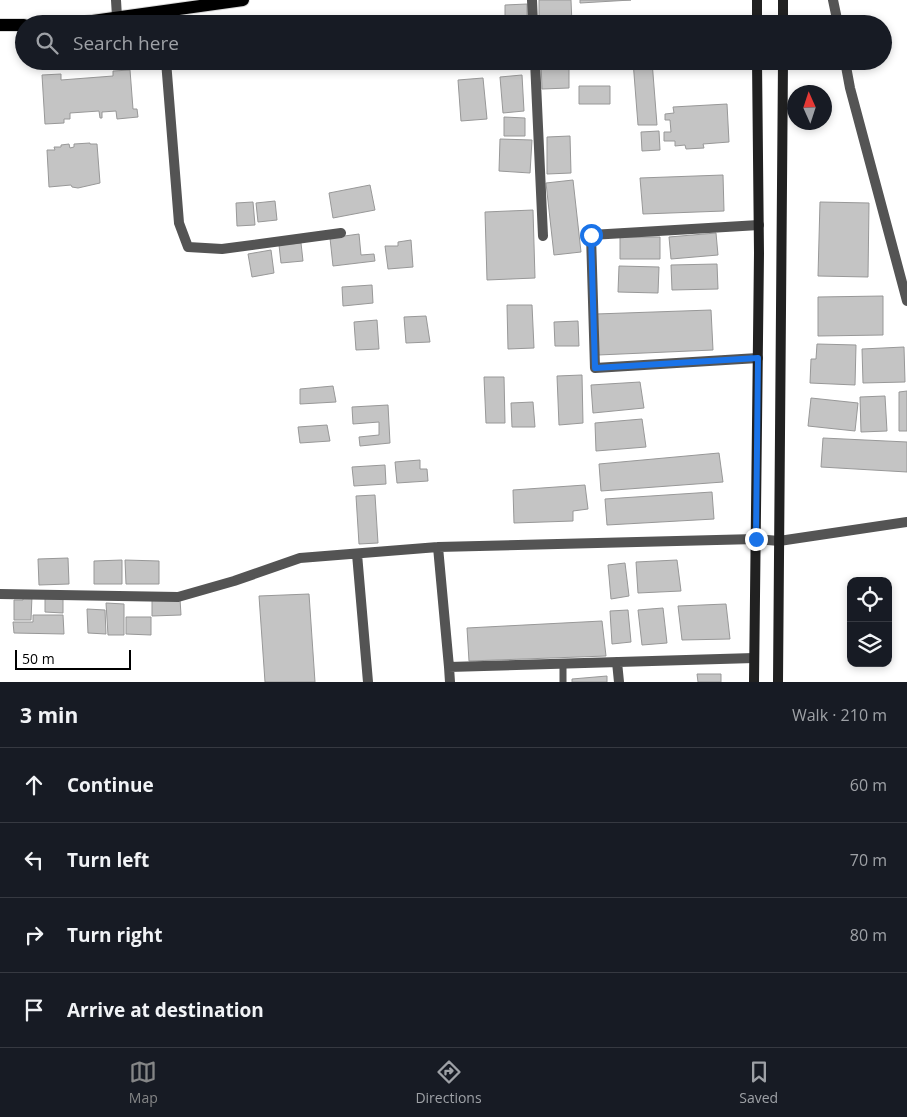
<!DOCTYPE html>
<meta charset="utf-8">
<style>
:root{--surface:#171b24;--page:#20242c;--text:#f1f3f6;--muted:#9ea1a6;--line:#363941;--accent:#858687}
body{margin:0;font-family:"Open Sans",sans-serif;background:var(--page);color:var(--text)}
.controls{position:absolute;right:15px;bottom:15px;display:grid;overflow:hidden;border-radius:10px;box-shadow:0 2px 8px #0003}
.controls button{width:45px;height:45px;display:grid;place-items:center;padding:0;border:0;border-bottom:1px solid var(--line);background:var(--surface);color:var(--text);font:25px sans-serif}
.compass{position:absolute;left:787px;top:85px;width:45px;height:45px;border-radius:50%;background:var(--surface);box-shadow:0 2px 8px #0003;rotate:357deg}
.scale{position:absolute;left:15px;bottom:12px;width:116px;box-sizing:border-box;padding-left:5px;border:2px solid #000;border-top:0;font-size:14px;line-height:18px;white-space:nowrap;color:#000;-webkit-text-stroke:4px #fff;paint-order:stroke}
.stop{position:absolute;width:15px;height:15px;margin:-11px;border:4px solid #1a73e8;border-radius:50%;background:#fff}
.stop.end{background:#1a73e8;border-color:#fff;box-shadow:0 1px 5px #0008}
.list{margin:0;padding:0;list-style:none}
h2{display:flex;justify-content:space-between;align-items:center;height:65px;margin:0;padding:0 20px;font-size:21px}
h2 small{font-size:16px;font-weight:400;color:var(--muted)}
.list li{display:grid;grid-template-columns:32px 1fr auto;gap:15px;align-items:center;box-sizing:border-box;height:75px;padding:0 20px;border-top:1px solid var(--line)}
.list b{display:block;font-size:19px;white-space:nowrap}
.list em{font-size:16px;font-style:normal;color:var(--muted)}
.icon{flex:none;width:28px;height:28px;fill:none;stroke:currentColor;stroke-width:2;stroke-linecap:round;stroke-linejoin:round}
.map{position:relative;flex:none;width:907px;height:682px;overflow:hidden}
.search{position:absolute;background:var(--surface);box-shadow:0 2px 8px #0003;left:15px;right:15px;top:15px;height:55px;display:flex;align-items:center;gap:12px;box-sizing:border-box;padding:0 18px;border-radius:28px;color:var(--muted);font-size:19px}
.sheet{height:365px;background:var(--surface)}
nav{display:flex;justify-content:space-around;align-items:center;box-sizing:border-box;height:70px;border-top:1px solid var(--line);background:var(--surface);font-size:14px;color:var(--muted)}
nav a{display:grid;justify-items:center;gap:2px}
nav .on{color:var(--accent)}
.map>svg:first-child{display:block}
.building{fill:#c4c4c4;stroke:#989898}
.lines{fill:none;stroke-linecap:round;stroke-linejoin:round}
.primary-casing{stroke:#dbdbdb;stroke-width:14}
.lane{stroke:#545454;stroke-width:7}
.street{stroke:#545454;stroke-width:10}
.secondary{stroke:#212121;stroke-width:10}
.primary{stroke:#000;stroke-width:12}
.route{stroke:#1a73e8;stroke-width:6}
</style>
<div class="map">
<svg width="907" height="682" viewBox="0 0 907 682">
<rect width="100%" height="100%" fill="#fff"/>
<!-- building -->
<path class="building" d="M539,0H571L572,24H539Z
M580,0H631L580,3Z
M527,4V24H505V5Z
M541,61H569V88L542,89Z
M633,61H652L657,125H638Z
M130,70L133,109H137L138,117L117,119L116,111L102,112V118H100L99,111L70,113V119H64V123L45,124L42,75L61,74V80L113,76V71Z
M522,75L524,111L503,113L500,77Z
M483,78L487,119L461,121L458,80Z
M579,86H610V104H579Z
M727,104L729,142L703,144L704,148L686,149L685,145L675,146V141H664V132H671L670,120H665V114L674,113L673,107Z
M504,117L525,118V136H504Z
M659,131L660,150L642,151L641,132Z
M570,136L571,173L547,174V137Z
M500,139L532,140L530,173L499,171Z
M90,143V144H97L100,183L78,188L72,187L71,185L49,187L47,150H55L54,147H61V145L69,144L70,148L74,147V144Z
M723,175L724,211L643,214L640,178Z
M573,180L581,252L554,255L546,183Z
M370,185L375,210L333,218L329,193Z
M275,201L277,220L258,222L256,203Z
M253,202L255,225L237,226L236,203Z
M820,202L869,203L868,277L818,276Z
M533,210L535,278L487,280L485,212Z
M716,233L718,255L671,259L669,237Z
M359,234L361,255L374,254L375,261L333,266L330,238Z
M620,237H660V259H620Z
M411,240L413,267L388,269L385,246H398V242Z
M301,243L303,261L281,263L279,245Z
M271,250L274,273L252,277L248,254Z
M717,264L718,289L672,290L671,265Z
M619,266L659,267L658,293L618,292Z
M372,285L373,303L343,306L342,287Z
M883,296V335L818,336V297Z
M507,305H532L534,348L508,349Z
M711,310L713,350L598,355L596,314Z
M426,316L430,342L406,343L404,317Z
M377,320L379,349L356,350L354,322Z
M578,321L579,346H555L554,322Z
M817,344L856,345L855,385L810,383L811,359H816Z
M904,347L905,382L863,383L862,349Z
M582,375L583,423L559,425L557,376Z
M484,377H504L505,423H486Z
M640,382L644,408L593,413L591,385Z
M333,386L336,402L300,404V389Z
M907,391V431H899V392Z
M885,396L887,431L861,432L860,397Z
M811,398L858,403L855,431L808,426Z
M533,402L535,427H512L511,403Z
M388,405L390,443L360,446L359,437L379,435V422L353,424L352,407Z
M642,419L646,447L596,451L595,423Z
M327,425L330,441L300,443L298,427Z
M823,438L907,442V472L821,467Z
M719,453L723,482L601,491L599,464Z
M420,460V469H427L428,481L397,483L395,462Z
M385,465L386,484L354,486L352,467Z
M585,485L588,509L573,511V521L514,523L513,490Z
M712,492L714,519L607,525L605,499Z
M375,495L378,543L359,544L356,496Z
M68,558L69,584L39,585L38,559Z
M122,560V584H94V561Z
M125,560L159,561V584H126Z
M677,560L681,591L638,593L636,562Z
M625,563L629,596L611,599L608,565Z
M309,594L315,682H265L259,596Z
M23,596H32L31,620H14V600H23Z
M45,597H63V613L45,612Z
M152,599H180L181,615L152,616Z
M106,603L124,604V635H108Z
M726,604L730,639L682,640L678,606Z
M663,608L667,643L642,645L638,610Z
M87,609L105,610L106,634L88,633Z
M628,610L631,642L612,644L610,611Z
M33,615H63L64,634L14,633L13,622H33Z
M126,617H151V635L126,634Z
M602,621L606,656L469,661L467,628Z
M697,674H721V682H698Z
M607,676V682H572V679Z"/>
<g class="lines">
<defs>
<path id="primary" d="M71,24L243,0
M0,25H24"/>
</defs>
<!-- primary casing -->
<use href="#primary" class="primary-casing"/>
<!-- lane -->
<path class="lane" d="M563,664V682"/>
<!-- street -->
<path class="street" d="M116,0L117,17
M532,0L533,24
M833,0L838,24
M163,11L164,24
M166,61L179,223L188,247L222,249L341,233
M535,61L543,236
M845,61L850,88L907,301
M758,358L595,368L591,235L759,225
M357,554L368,682
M0,594L178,597L234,581L300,558L438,547
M754,658L449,667L438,547L756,539L779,541L907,522
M617,662L619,682
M449,667L450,682"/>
<!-- secondary -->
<path class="secondary" d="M757,0V24
M783,24V0
M754,682L759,253L757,61
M778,682L783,61"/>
<!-- primary -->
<use href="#primary" class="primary"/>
</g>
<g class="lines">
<!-- route -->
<path class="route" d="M591,235L595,368L758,358L756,539"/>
</g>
</svg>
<div class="controls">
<button><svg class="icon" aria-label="locate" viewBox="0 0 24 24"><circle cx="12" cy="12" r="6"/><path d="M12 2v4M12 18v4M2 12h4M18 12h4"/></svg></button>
<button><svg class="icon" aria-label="layers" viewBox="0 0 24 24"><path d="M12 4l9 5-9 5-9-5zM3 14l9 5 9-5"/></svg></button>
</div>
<svg class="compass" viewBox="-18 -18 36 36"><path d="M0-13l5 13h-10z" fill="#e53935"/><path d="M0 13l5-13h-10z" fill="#9ea1a6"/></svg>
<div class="scale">50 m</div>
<div class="stop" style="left:591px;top:235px"></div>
<div class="stop end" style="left:756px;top:539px"></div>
<div class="search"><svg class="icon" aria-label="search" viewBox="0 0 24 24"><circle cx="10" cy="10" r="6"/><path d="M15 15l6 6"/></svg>Search here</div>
</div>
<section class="sheet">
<h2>3 min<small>Walk · 210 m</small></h2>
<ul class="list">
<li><svg class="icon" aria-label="ahead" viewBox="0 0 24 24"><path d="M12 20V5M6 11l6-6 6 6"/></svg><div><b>Continue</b></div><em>60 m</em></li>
<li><svg class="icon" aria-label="left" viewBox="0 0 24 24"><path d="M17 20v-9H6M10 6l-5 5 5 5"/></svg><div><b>Turn left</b></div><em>70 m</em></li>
<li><svg class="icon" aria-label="right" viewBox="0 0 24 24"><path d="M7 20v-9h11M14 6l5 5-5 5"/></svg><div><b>Turn right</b></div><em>80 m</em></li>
<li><svg class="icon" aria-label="arrive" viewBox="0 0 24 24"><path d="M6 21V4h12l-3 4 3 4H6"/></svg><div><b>Arrive at destination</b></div></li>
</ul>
</section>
<nav>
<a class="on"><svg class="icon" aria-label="map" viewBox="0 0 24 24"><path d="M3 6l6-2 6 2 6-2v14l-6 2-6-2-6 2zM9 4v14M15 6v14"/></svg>Map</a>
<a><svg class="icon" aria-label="directions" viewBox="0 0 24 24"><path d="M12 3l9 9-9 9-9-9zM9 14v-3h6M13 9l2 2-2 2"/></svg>Directions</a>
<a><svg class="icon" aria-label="saved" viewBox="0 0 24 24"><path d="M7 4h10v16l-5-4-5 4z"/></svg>Saved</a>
</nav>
